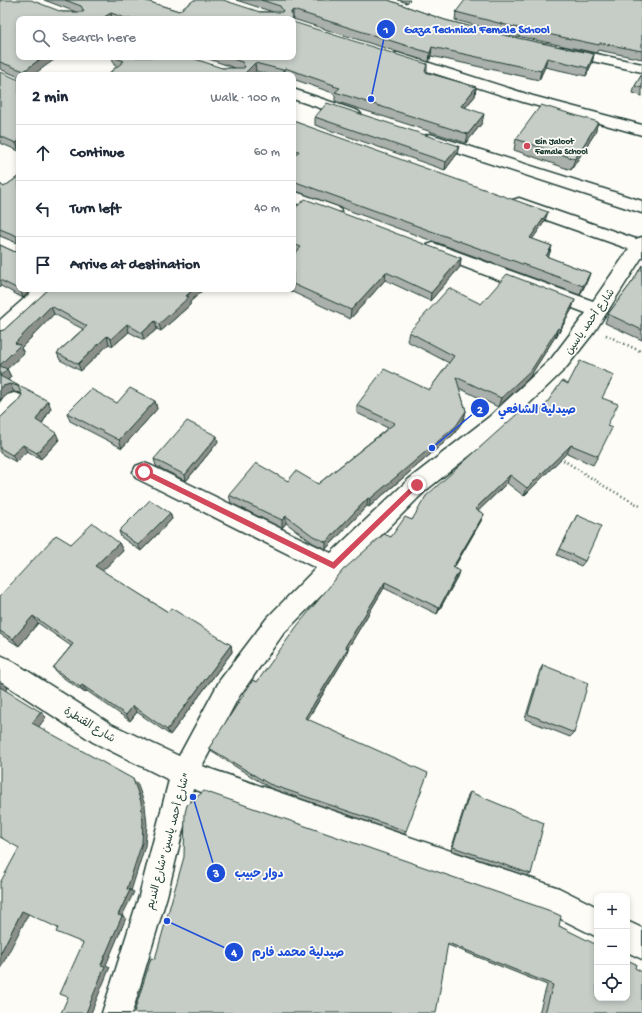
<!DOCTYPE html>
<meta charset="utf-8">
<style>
:root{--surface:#fff;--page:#f6f6f7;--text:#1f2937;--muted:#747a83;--line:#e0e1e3}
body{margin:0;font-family:"Gochi Hand","Playpen Sans Arabic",sans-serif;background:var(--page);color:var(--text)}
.controls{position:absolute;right:12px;bottom:12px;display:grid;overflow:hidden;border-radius:8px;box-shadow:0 2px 6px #0003}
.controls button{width:36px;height:36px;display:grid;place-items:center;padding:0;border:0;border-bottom:1px solid var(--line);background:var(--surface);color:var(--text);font:20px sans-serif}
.stop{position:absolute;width:12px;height:12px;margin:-9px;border:3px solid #d1495b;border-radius:50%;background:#fff}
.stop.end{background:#d1495b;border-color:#fff;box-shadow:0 1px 4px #0008}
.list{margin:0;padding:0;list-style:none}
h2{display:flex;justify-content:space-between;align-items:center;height:52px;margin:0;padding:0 16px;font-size:17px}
h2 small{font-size:13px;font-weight:400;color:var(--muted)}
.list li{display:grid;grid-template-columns:26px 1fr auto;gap:12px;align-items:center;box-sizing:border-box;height:56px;padding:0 16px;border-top:1px solid var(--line)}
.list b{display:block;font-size:15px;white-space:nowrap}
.list em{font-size:13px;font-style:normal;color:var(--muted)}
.icon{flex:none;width:22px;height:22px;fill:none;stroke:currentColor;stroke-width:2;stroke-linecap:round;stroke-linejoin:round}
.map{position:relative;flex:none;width:642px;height:1013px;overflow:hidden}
.search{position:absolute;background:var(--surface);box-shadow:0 2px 6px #0003;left:16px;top:16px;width:280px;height:44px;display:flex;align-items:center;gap:10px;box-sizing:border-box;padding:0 14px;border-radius:8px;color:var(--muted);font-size:15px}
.panel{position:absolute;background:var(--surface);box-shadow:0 2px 6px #0003;left:16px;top:72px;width:280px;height:220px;border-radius:8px}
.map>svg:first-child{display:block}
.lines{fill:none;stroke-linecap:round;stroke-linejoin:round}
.minor-casing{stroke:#1f3d34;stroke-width:3}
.path{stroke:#1f3d34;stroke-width:2.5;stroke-dasharray:1 3;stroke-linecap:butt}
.minor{fill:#fdfcf7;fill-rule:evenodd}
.wall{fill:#aab0ab;stroke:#1f3d34}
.shaded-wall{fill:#8b908b;stroke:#1f3d34}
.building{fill:#c6cdc7;stroke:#1f3d34}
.route{fill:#d1495b}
.poi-dot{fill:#d1495b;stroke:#fdfcf7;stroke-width:1.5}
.labels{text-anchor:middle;stroke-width:3.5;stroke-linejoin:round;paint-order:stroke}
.far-poi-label{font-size:9px;font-weight:bold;fill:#1f3d34;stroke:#fdfcf7;text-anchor:start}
.street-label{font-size:11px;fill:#1f3d34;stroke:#fdfcf7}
.leader{fill:none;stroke:#1d4ed8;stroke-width:1.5}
.callout-dot{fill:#1d4ed8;stroke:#fdfcf7;stroke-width:1.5}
.mark-label{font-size:12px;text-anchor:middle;font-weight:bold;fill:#fff}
.callout-label{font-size:12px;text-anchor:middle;font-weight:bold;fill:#1d4ed8;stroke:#fdfcf7;stroke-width:3.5;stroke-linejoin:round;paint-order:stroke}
</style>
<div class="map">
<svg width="642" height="1013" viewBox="0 0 642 1013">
<rect width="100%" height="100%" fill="#fdfcf7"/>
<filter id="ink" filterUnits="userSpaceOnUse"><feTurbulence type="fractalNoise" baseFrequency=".025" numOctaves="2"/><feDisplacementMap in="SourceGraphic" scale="8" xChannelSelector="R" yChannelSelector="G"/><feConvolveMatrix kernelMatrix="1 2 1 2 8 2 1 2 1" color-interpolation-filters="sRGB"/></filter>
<g filter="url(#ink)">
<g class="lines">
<defs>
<path id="minor" d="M565,47L642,64V72L560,54L558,51L560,48Z
M398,53L533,96L642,125V135L523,102L393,60L391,57L393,54Z
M293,89L358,111L361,114L358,117L353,119L293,99Z
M430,134L642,201V213L424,142L422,139L424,136Z
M293,191L338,207L341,211L338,215L332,217L293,202Z
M519,198L636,239L642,237V257L595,331L565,369L503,429L425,491L283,634L238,698L202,766L559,888L597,907V937L543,910L193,789L167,896L132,1013H102L139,896L169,780L93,742L0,681V655L9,659L111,724L179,756L220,680L267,618L316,568L136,478L133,472L136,466L144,463L152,466L331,553L409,479L489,417L551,359L586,313L427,253L424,249L427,245L433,243L439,245L593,301L629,249L513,208L511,204L513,200Z
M0,236L19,244V258L0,250Z
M35,289H56L53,294L7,336L0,338V320Z
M14,393L21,395L24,401C19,411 10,420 0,423V402L7,395Z
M627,921L642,928V959L627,952Z"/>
</defs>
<!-- minor casing -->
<use href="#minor" class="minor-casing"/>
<!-- path -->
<path class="path" d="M606,335L642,352
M560,458L604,486L642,507"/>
<!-- minor -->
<use href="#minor" class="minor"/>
</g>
<!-- wall -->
<path class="wall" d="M0,0L62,12H76L44,0H143L179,11L273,12L236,0H388L445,20L508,36L594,54L592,63L586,76L545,67L539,80L431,56L429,62L293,19H19L33,75H19V77L0,69Z
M398,0H410L407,3Z
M642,0V59L598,50L596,53L508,34L455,20L456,12Z
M112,57L222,68H235L203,57H293L427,64V72L476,87L475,96L465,108L482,123L466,143L335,101V95L333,94V93L293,79V75H270L256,71L252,75H107L117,66L114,65Z
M0,73L19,151L0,143Z
M642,74V96L633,93L635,86Z
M315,117L457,154L445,170L315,125Z
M293,121L545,221L532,239L552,246L549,255L548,257L590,273L587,281L580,295L293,190Z
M595,133L571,170L514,150L516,139Z
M19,176V289H33L23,298L1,286L0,287V245L15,252L17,250V243L0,236V184L4,187Z
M293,210L461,258L460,267L430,301L385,280L350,319L286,289H293V256L296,253L293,252Z
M642,265V340L605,323L608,314L633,281Z
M49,289H204L190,302V305L161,331L157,329L144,340L129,332L113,346L109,344L81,371L60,360L57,353L83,329L54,314L21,348L24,353L7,369L11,377L8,380L51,408L42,424L59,440L41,459L27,451L16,462L0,453V418L17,402L22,395L21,393L14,392L7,394L0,400V331L4,330Z
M481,304L572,309L556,338L555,337L529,378L498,407L459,388L466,411L464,419L454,434L369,507L367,506L326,549L313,543L286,523L282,528L231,503L229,495L288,481L318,484L388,428L357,413V405L429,390L449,363L407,341L409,332Z
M602,398L607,426L598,456L593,465L567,453L524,496L507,483L478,511L484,514L481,521L454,568L457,578L437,614L384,588L348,648L347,654L308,719L406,831L404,834L270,788L212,752L209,748L257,682L391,537L539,414Z
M155,401L157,409L122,448L70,421L67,413L117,403Z
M218,442L186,481L156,466L154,459Z
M170,513L172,519L141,551L121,537L119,531Z
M577,515L585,561L581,566L557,555Z
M119,543L123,551L102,571L168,612L231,645L232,652L170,735L137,712L130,721L87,691L85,693L58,674L53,668L71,646L38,623L19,646L0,634V596L71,544Z
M543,665L574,733L570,737L525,719L540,670Z
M470,792L531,874L527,876L451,850L468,795Z
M559,926L635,968L642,1013H539L547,985L448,945L155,958Z"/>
<!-- shaded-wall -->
<path class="shaded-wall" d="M293,10V19H291V12Z
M111,13L112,19H101Z
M432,47L431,56L429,62L430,53Z
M594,54L592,63L586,76L588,68Z
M43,57H58L33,75H25L24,71Z
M547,58L545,67L539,80L541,71Z
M255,63L256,71L252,75H243Z
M285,68V75H283V70Z
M476,87L475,96L459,115L461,106Z
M484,114L482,123L466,143L468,134Z
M598,122L595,133L571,170L575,159Z
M19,141V151L16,143Z
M459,146L457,154L445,170L446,162Z
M548,212L545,221L527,247L530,238Z
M552,246L549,255L543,265L546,256Z
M461,258L460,267L430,301L431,293Z
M386,272L385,280L350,319L351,310Z
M590,273L587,281L580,295L583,286Z
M21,289H33L23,298L20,290Z
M194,289H204L190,302V305L161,331L159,324Z
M575,300L572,309L556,338L560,329Z
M51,306L54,314L21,348L24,353L7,369L11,377L4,383L0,376V365L15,343Z
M155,321L157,329L144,340L142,333Z
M127,324L129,332L113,346L111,339Z
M558,328L555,337L529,378L498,407L501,398Z
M107,336L109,344L81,371L78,364Z
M10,384L14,392L7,394L0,400V389L3,386Z
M48,401L51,408L40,427L36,420Z
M155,401L157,409L122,448L119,440Z
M466,411L464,419L454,434L369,507L370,499Z
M56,433L59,440L41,459L37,453Z
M217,436L218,442L186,481L185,475Z
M23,445L27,451L16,462L12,455Z
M571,445L567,453L524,496L527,488Z
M510,475L507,483L472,517L475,509Z
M368,498L367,506L326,549V542Z
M170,513L172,519L141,551L138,545Z
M484,514L481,521L450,574L453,567Z
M286,516V523L282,528V520Z
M119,543L123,551L99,574L95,566Z
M459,571L457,578L437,614L439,608Z
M385,582L384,588L345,653V647Z
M33,616L38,623L19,646L13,639Z
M231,645L232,652L170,735L167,730Z
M348,648L347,654L305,723V718Z
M2,682L8,688L5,692L0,687V685Z
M82,685L87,691L85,693L80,687Z
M133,706L137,712L130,721L126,715Z
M41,712L46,717L38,728L32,723Z
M133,779L137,783L145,805L147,825L145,846L131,891L127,889Z
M130,890L134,892L122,916L126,918L106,965L110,967L91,1013H86L101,965L118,915Z
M22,911L29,913L0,969V954Z"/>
<!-- building -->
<path class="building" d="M0,0H31L62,12H83L84,11L81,6L65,0H143L179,11L194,0H223L260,12H282L283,11L280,6L261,0H388L445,20L508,36L594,54L588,68L547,58L541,71L432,47L430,53L293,10L291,12L292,19H128L111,13L101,19H19V57H43L24,71L0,62Z
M465,0H642V51L600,43L599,45L510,26L456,12Z
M293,22L427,64L425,72L476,87L461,106L484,114L468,134L335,92L340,88L333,86L334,85L285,68L283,70L255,63L243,75H107L124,61L113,57H189L222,68H243L245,67L242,62L227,57H293Z
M1,72L19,80V141L16,143L0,136V73Z
M642,74V88L635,86Z
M327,103L459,146L446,162L315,117Z
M541,105L598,122L575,159L516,139Z
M293,121L548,212L530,238L552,246L546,256L590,273L583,286L293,181V158L299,151L293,150Z
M19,176V289H21L20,290L0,280V245L15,252L17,250V236L0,229V184L4,187Z
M305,199L461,258L431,293L386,272L351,310L293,284V256L301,247L293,244V210Z
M642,265V330L608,314L633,281Z
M507,274L575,300L560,329L558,328L532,369L501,398L456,377L466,411L456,426L370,499L368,498L326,542L313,536L286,516L282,520L229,495L256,463L288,481L296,471L318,484L395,423L357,405L384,369L429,390L454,356L409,332L449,288L481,304Z
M49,289H194L186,296L189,297L159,324L155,321L142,333L127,324L111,339L107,336L78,364L57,353L87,326L51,306L15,343L20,345L0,365V331L4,330Z
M580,361L614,375L602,398L618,404L607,426L612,428L598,456L571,445L527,488L510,475L475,509L484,514L453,567L459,571L439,608L385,582L345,647L348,648L305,718L428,773L406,831L269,784L209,748L253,680L257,682L297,626L343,570L384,534L391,537L405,517L412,520L426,496L526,406L539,414L562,381L568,384Z
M0,366L7,369L0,376L48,401L36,420L56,433L37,453L23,445L12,455L0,448V418L17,402L22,395L18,386L10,384L3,386L0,389Z
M130,388L155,401L119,440L67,413L91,389L117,403Z
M187,421L217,436L185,475L154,459Z
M150,500L170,513L138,545L119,531Z
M577,515L601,526L585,561L560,549Z
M93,523L119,543L95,566L168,612L171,608L231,645L167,730L133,706L126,715L82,685L80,687L53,668L73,644L33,616L13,639L0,631V596L56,535L71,544Z
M543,665L588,683L574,733L528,714Z
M0,687L41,712L32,723L133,779L141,802L143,822L142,843L127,889L130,890L118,915L122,916L101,965L105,966L86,1013H61L68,997L60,994L83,943L56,932L58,928L22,911L0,954V883L19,848L0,837Z
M204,791L548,910L561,916L559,926L597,945V998H627V960L636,964L635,968L642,972V1013H545L553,985L448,943L436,1013H134L151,958L155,959L184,857L185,813L187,805Z
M470,792L544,823L531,874L453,847Z"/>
</g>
<!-- route -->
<path class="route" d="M144,469L333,562L415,483L417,482L420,485L334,569L142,474V470Z"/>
<!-- markers -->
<circle class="poi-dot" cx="527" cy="146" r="4"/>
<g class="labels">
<!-- far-poi labels -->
<g class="far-poi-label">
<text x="535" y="144">Ein Jaloot<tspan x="535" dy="10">Female School</tspan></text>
</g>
<!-- street labels -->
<g class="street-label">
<text transform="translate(589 321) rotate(-55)" y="4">شارع أحمد ياسين</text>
<text transform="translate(90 724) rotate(31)" y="4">شارع القنطرة</text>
<text transform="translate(167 841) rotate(-75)" y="4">شارع أحمد ياسين "شارع النديم"</text>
</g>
</g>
<!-- callouts -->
<path class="leader" d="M371 99L386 29M432 448L480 408M193 797L216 873M167 921L234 952"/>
<g class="callout-dot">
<circle cx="371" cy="99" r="4"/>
<circle cx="432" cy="448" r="4"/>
<circle cx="193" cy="797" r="4"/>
<circle cx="167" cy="921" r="4"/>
<circle cx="386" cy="29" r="10"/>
<circle cx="480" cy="408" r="10"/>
<circle cx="216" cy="873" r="10"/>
<circle cx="234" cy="952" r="10"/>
</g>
<g class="mark-label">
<text x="386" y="33">1</text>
<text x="480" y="413">2</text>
<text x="216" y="877">3</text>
<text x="234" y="956">4</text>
</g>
<g class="callout-label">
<text x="477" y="33">Gaza Technical Female School</text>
<text x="537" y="413">صيدلية الشافعي</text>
<text x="259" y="877">دوار حبيب</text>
<text x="298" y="956">صيدلية محمد فارم</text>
</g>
</svg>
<div class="controls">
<button>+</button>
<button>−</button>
<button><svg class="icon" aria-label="locate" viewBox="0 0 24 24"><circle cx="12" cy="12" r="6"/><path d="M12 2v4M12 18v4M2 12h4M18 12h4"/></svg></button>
</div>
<div class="stop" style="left:144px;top:472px"></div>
<div class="stop end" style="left:417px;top:485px"></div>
<div class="search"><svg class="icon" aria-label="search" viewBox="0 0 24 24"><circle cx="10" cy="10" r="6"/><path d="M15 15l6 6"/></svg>Search here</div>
<section class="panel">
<h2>2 min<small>Walk · 100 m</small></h2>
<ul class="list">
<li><svg class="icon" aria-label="ahead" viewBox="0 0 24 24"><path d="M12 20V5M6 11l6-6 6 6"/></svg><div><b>Continue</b></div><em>60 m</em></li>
<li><svg class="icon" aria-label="left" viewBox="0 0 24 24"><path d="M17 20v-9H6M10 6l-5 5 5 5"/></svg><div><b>Turn left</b></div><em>40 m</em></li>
<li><svg class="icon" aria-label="arrive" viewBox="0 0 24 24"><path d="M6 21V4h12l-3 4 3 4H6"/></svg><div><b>Arrive at destination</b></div></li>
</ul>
</section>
</div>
